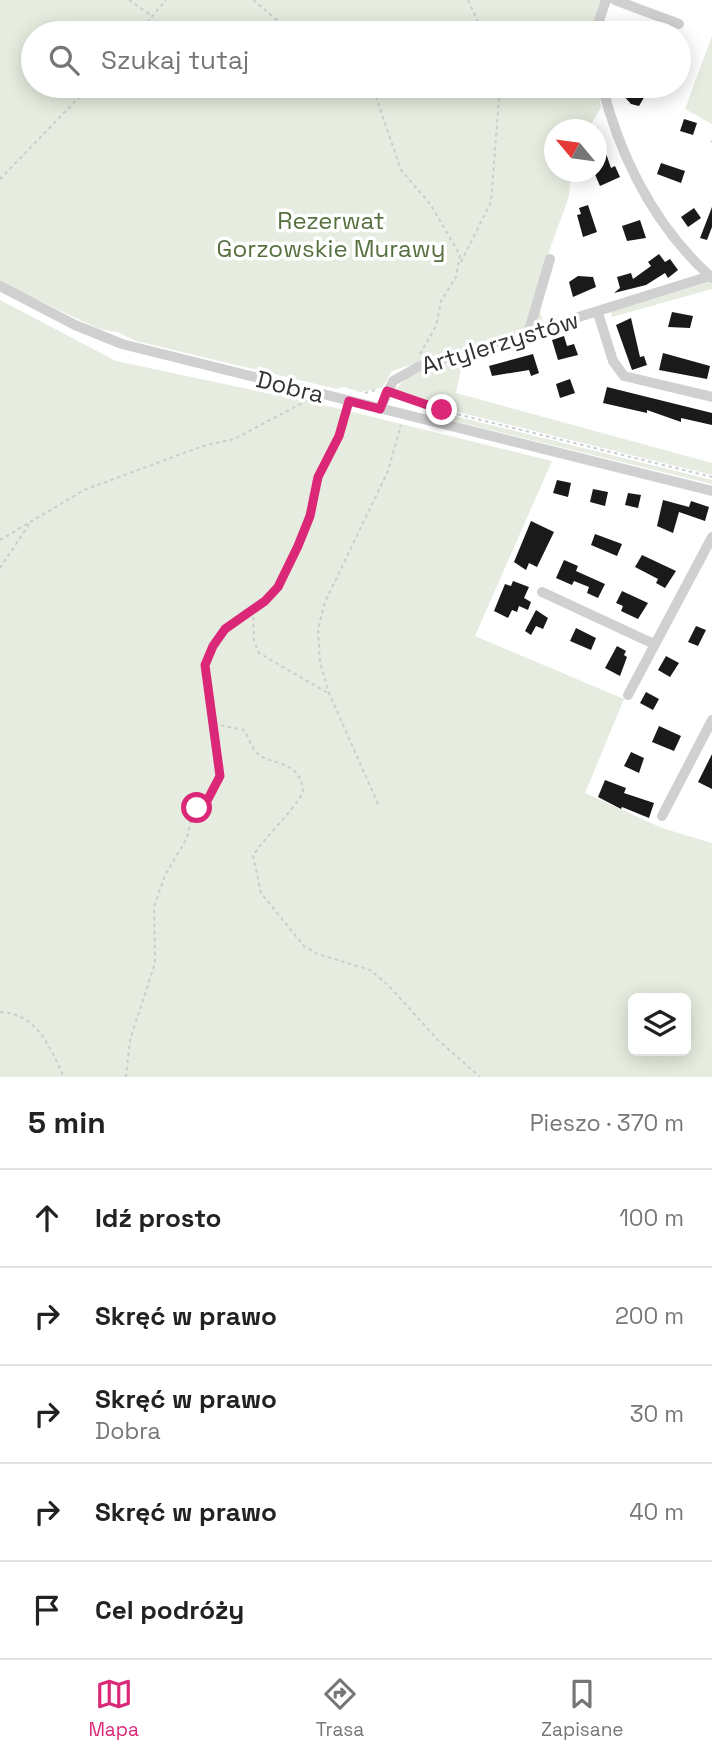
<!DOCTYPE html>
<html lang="pl">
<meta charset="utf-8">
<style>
:root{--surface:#fff;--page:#f6f6f6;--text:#222;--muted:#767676;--line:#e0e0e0;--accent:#db2777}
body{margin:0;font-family:"Space Grotesk",sans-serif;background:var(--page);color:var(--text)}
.controls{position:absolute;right:21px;bottom:21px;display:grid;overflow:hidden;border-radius:10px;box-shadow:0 4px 18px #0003}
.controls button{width:63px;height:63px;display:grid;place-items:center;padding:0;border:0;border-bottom:2px solid var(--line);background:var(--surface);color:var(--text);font:35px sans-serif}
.compass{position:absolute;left:544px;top:119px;width:63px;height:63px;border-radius:50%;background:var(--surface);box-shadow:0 4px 18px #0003;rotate:299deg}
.stop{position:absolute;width:21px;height:21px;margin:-16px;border:5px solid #db2777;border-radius:50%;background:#fff}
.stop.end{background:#db2777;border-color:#fff;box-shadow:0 2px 7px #0008}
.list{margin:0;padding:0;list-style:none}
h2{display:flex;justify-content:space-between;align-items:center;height:91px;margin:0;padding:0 28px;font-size:30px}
h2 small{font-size:23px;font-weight:400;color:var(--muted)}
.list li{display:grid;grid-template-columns:46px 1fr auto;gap:21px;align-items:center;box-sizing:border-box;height:98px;padding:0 28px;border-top:2px solid var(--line)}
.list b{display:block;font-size:26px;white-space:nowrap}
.list p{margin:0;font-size:23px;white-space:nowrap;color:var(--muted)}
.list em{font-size:23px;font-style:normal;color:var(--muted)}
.icon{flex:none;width:38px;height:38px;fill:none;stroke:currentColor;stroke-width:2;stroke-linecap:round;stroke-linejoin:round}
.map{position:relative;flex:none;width:712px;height:1077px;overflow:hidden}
.search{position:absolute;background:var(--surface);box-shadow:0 4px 18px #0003;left:21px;right:21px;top:21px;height:77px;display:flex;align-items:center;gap:18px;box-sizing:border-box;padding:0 24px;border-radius:38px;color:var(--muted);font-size:26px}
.sheet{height:581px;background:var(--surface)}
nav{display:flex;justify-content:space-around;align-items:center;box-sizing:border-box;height:98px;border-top:2px solid var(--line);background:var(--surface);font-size:19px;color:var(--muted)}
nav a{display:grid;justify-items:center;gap:4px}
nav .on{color:var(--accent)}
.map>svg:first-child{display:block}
.green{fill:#e6ecdf;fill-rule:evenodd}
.building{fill:#1a1a1a}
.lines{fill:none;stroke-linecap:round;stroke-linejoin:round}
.path{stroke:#cdcdcd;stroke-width:2;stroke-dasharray:3.5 3.5;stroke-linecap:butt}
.minor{stroke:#d0d0d0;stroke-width:10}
.route{stroke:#db2777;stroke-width:9}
.labels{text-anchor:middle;stroke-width:7;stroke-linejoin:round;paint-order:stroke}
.park-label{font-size:24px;fill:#56703f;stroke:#fff}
.street-label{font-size:24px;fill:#333;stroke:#fff}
</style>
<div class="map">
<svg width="712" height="1077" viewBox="0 0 712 1077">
<rect width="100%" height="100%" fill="#fff"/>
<!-- green -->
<path class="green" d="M0,0H601L592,33H33V86H598L601,107L589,129L554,130V172H571C569,181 571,190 568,199C557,233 530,287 543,322L392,371L382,388L360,392L344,387L337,389L136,341L117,332L99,329L0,282Z
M712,36V124L685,109Z
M708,282L712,284V289L612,317L611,312Z
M0,300L116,361L332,407L552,461L475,636L624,699L585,793L662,828L712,843V1077H0ZM686,998V1051H633V998Z
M460,359L462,364L456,393L712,463V475L417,402L394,390L410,375Z
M426,409L712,480V484L425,414Z"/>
<!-- building -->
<path class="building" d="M619,22L645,33H614Z
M629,86H647L643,92L646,94L639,106L631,104L623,95Z
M684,119L697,123L693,135L680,131Z
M597,127L611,168L615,166L620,177L600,186L594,172H597Z
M661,163L685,171L681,183L657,174Z
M588,205L597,232L583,237L577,215L581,214L579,208Z
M712,207V227L707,240L700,238Z
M694,208L701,218L688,227L681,217Z
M640,220L646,238L627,241L622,226Z
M659,254L665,262L670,259L678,270L668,278L665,273L646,285L614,293L620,288L617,277L631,273L633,279L651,266L648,262Z
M578,276L593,277L596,287L573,297L569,282Z
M672,312L693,316L690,328L668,327Z
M631,318L640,357L644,356L647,365L632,370L616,325Z
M564,336L567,346L574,344L578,355L558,360L552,340Z
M663,353L710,366L707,379L659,370Z
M533,354L539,373L531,376L529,370L492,376L489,366Z
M570,379L575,393L560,398L556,384Z
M607,387L712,413V425L681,418V422L647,410V413L603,403Z
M557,480L571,483L568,497L553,493Z
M593,489L608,492L605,506L590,502Z
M628,493L641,495L638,508L625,505Z
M663,500L689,507L691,501L709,507L705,521L679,512L673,533L657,526Z
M531,521L554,532L537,567L529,563L526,570L514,562Z
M595,534L622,544L617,556L591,545Z
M642,555L676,571L665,588L656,583L658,579L635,567Z
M564,560L578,566L576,571L605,584L598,598L587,593L589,587L574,581L572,585L556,578Z
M513,581L529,587L524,598L531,602L528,610L519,606L517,612L512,610L508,618L494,611L505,584L511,586Z
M622,591L648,603L638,619L621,611L623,606L616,603Z
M536,610L548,618L543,629L536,626L531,635L525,631Z
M696,626L706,630L698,646L688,642Z
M576,628L596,638L591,650L570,641Z
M617,646L626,651L624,655L627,657L620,676L605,668Z
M666,656L679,663L670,677L658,670Z
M646,692L659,699L653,710L640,703Z
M659,726L681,736L674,751L652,742Z
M631,752L644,758L639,773L624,766Z
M712,754V789L698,782Z
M605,780L626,788L624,793L654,803L649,818L622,807L621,809L598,797Z"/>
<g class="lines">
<!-- path -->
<path class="path" d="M129,0L151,15
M253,0L292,33
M468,0L483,33
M138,33L166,0
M366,86L376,97L401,170L431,205L460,255L456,277L441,301L436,326L420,354
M711,141L712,142
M0,179L90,86
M461,262L491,202L500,86
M365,393L376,390
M398,395L420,405L712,477
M0,540L84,490L203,446L234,439L308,400
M0,568L32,520
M253,610L254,641L259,653L328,693
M214,724L244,730C248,736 252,749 258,754C273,766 297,759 303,788C306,799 262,839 253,856L261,893L304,946L318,954L370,970L388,985L437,1039L480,1077
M378,804L329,693L320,662L318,629L325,602L388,471L401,425
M0,1012C38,1014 49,1046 64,1077
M126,1077L130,1040L155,963L154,907L165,875L187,838L191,820L197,808L208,799L220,776L205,665L225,629L266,601L277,587L298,546L310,516L318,477L328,462L346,412"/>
<!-- minor -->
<path class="minor" d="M615,0L679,24
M595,33L606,0
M602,86C621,159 655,227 712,278
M0,286L75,325L122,344L712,491
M598,313L613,361L624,376L712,397
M528,334L550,259
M380,409L393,381L418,367L710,276
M542,592L654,644
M628,695L712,537
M662,816L712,720"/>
</g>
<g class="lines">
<!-- route -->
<path class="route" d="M197,808L208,799L220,776L205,665L213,646L225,629L265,601L278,587L298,546L310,516L318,477L339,436L349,401L380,409L387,391L442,410"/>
</g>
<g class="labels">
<!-- park labels -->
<g class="park-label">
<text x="331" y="229">Rezerwat<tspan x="331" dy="28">Gorzowskie Murawy</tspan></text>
</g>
<!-- street labels -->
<g class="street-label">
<text transform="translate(500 343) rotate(-17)" y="8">Artylerzystów</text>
<text transform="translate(290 387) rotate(14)" y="8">Dobra</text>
</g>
</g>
</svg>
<div class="controls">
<button><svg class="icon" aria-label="layers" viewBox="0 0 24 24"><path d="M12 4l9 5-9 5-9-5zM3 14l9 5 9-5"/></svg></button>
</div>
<svg class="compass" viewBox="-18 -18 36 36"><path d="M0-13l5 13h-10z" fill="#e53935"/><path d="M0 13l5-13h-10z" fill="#767676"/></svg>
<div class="stop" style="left:197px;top:808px"></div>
<div class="stop end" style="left:442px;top:410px"></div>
<div class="search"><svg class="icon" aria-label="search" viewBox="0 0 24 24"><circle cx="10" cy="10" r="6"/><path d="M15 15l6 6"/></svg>Szukaj tutaj</div>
</div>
<section class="sheet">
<h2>5 min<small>Pieszo · 370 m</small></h2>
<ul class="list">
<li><svg class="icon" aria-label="ahead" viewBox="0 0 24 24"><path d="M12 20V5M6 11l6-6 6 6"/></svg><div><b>Idź prosto</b></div><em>100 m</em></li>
<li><svg class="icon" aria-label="right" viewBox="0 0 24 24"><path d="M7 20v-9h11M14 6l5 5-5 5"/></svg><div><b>Skręć w prawo</b></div><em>200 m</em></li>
<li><svg class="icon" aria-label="right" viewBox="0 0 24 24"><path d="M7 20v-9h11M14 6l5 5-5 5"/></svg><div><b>Skręć w prawo</b><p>Dobra</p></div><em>30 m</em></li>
<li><svg class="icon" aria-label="right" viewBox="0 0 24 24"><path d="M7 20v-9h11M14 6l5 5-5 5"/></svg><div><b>Skręć w prawo</b></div><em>40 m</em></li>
<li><svg class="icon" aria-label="arrive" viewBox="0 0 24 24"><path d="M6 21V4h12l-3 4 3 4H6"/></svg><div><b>Cel podróży</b></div></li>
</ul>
</section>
<nav>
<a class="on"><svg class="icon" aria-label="map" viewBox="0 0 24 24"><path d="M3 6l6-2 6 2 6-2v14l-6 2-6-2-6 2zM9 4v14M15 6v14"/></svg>Mapa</a>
<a><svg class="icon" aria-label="directions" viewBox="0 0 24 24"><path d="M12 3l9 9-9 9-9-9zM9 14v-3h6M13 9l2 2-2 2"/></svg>Trasa</a>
<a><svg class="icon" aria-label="saved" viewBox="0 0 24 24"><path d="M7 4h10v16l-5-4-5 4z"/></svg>Zapisane</a>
</nav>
